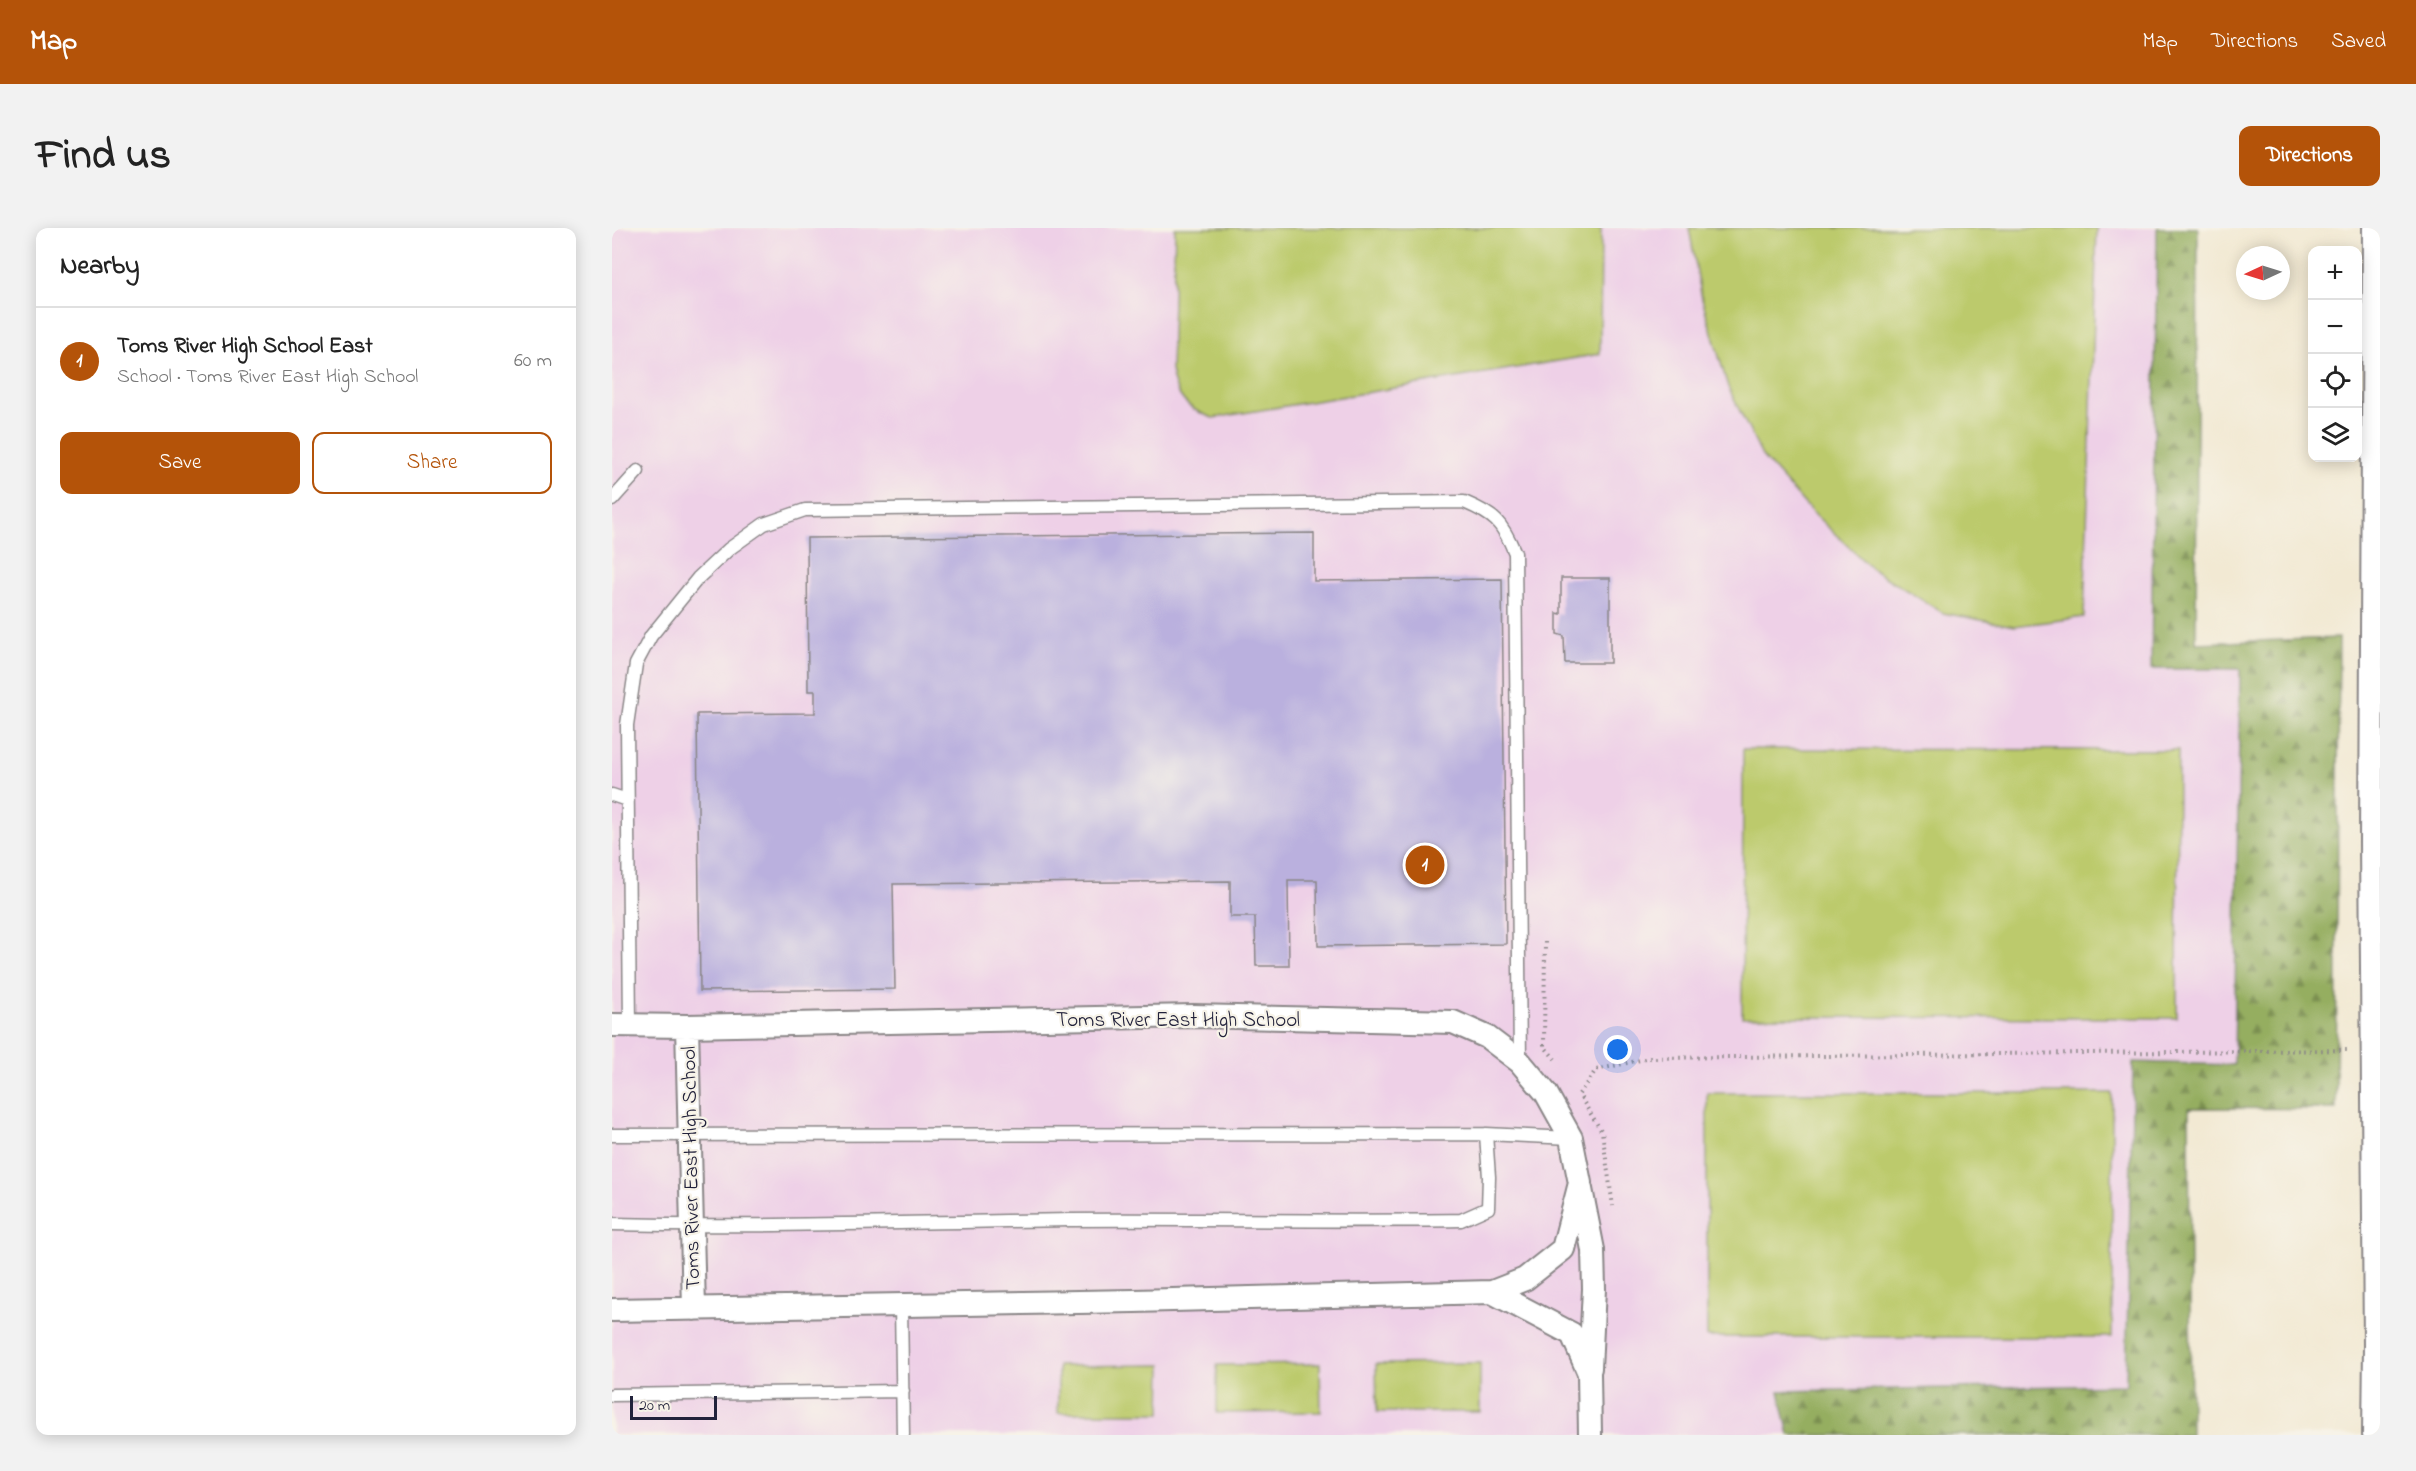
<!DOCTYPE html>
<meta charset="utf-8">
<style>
:root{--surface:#fff;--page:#f2f2f2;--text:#222;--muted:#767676;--line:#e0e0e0;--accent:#b45309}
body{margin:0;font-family:"Indie Flower",sans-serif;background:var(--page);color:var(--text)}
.controls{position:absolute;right:18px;top:18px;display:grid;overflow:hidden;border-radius:12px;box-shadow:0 3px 15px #0003}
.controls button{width:54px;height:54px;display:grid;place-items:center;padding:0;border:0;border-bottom:2px solid var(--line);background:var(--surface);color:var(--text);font:30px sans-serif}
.compass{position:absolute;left:1624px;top:18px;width:54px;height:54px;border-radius:50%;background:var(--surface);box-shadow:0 3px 15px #0003;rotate:266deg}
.scale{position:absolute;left:18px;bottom:15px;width:87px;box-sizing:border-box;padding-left:6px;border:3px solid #22223b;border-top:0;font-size:16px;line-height:21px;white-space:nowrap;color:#22223b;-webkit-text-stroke:4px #f7f3e8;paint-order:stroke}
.you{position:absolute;left:1006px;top:822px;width:21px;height:21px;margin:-15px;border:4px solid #fff;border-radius:50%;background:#1a73e8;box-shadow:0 0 0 9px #1a73e833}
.badge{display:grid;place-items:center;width:39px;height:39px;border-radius:50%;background:var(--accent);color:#fff;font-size:20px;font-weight:700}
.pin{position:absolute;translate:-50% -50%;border:3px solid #fff;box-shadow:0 2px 6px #0006}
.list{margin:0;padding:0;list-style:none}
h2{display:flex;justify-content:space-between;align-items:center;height:78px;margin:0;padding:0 24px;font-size:26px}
h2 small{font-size:20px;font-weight:400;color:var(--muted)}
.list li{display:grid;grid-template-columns:39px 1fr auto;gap:18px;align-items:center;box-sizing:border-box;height:108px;padding:0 24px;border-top:2px solid var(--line)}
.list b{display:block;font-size:22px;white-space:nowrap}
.list p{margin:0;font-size:20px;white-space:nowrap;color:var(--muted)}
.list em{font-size:20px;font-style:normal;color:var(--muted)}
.actions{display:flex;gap:12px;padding:18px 24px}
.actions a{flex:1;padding:14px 0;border:2px solid var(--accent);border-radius:12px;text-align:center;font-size:21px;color:var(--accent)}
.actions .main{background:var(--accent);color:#fff}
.icon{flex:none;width:33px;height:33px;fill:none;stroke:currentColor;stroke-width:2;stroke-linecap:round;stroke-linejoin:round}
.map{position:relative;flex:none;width:1768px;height:1207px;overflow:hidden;border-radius:12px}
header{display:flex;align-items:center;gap:36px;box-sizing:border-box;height:84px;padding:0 30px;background:var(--accent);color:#fff}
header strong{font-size:28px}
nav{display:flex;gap:33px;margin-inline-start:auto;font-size:21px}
.intro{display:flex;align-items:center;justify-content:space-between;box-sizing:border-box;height:144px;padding:0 36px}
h1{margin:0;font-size:42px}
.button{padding:15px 27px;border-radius:12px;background:var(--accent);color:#fff;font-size:21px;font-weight:700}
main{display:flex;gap:36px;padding:0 36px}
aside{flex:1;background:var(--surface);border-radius:12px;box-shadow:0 3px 15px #0003}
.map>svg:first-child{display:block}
.built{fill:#eed0e7}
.forest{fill:url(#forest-firs);stroke:#5c684e;stroke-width:1.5}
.garden{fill:#bcca6c;stroke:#6f7654;stroke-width:1.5}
.building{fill:#bab0de}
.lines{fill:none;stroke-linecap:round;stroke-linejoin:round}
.lane-casing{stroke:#8a8687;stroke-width:15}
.street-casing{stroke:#8a8687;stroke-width:26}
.path{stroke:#8a8687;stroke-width:4;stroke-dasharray:1.5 4.5;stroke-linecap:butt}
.lane{stroke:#fff;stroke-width:12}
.street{stroke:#fff;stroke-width:22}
.labels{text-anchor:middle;stroke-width:4.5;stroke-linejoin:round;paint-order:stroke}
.street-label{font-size:21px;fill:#22223b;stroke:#f7f3e8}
</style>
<header>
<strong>Map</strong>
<nav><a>Map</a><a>Directions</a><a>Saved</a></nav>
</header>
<div class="intro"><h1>Find us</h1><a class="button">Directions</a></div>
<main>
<aside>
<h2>Nearby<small></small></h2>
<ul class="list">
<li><span class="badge">1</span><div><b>Toms River High School East</b><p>School · Toms River East High School</p></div><em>60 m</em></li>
</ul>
<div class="actions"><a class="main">Save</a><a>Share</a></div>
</aside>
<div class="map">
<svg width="1768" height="1207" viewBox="0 0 1768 1207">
<defs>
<pattern id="forest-firs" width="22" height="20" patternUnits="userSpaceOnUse" patternTransform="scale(1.5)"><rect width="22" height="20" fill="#95ae60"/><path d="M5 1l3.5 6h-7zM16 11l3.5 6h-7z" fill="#798d50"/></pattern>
</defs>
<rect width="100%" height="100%" fill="#f7f3e8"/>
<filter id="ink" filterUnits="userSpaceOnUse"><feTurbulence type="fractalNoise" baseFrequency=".0167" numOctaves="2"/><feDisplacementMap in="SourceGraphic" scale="12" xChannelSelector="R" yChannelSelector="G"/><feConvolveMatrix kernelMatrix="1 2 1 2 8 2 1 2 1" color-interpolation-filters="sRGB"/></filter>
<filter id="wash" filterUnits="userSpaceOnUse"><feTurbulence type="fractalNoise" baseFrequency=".008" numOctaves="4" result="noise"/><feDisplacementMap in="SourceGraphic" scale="24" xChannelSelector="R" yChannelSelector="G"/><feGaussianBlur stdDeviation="1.35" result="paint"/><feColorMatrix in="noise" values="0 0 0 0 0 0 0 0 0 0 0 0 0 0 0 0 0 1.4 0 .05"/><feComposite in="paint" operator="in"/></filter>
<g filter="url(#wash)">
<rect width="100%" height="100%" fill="#f2e9d3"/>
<!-- built -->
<path class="built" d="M0,0H1545L1539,440H1628L1622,838L1521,835L1514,1157L1168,1163L1177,1207H0Z"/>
<!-- forest -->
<path class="forest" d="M1545,0H1586L1584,415L1727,410L1724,881L1577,880L1579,1207H1177L1167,1163L1514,1157L1521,834L1622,837L1628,441H1539Z"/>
<!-- garden -->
<path class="garden" d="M563,0H989L988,126L601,190C575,181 564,170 559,142Z
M1077,0H1485L1472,389L1402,398L1331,385L1260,341L1199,283L1150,228L1116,159L1090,71Z
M1131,521L1566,522L1565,790L1130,789Z
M1095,865H1500V1109H1095Z
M868,1135V1184H765L764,1136Z
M708,1136L709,1184L605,1185V1137Z
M550,1137L549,1185H446V1138Z"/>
<g id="blocks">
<!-- building -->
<path class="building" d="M702,305V353L890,351L894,716L706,718L705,652H676L677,738H644L643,689H618V653L281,656L283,761L88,763L85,486L203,485V463H196L195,310Z
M949,350H998V435H953L952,408L945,406V385L949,386Z"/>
</g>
</g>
<g filter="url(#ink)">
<use href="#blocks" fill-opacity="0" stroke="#8a8687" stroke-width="1.5"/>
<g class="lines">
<defs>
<path id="lane" d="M0,272L26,243
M0,567L15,572
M18,796L15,497L24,436L39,408L86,350L117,321L152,296L193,282L852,274C883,287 890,294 903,325L908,834
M0,907L874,906
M0,996C153,1000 305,994 458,992C588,991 719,994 849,992L876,980L877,949L874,906L959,910
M289,1077L291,1207
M0,1167L291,1163"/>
<path id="street" d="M0,797L75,798L582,788L841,794L875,809L908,834L934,865L959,910L968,955L951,1021L913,1051L880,1064L522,1073L0,1082
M75,798L82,1081
M969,961L981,1022L982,1061L978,1140
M880,1064L960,1106L977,1145L978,1207
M1762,1207L1763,1117L1759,614L1762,0"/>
</defs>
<!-- lane casing -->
<use href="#lane" class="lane-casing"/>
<!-- street casing -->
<use href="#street" class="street-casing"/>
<!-- path -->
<path class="path" d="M933,714L932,818L943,831
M967,866L984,842L1037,830L1735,822
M969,870L990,904L1001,978"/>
<!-- lane -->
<use href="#lane" class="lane"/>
<!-- street -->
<use href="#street" class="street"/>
</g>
</g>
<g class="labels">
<!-- street labels -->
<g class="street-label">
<text x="566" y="798">Toms River East High School</text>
<text transform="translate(78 940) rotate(-91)" y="7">Toms River East High School</text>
</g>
</g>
</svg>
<div class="controls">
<button>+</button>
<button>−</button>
<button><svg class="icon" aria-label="locate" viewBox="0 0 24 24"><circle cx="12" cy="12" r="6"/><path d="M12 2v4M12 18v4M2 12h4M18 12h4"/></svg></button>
<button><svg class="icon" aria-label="layers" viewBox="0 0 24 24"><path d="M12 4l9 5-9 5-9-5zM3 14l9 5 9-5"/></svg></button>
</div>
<svg class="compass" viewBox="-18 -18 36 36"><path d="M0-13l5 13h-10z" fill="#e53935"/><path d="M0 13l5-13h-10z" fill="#767676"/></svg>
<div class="scale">20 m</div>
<div class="you"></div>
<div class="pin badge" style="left:813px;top:637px">1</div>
</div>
</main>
